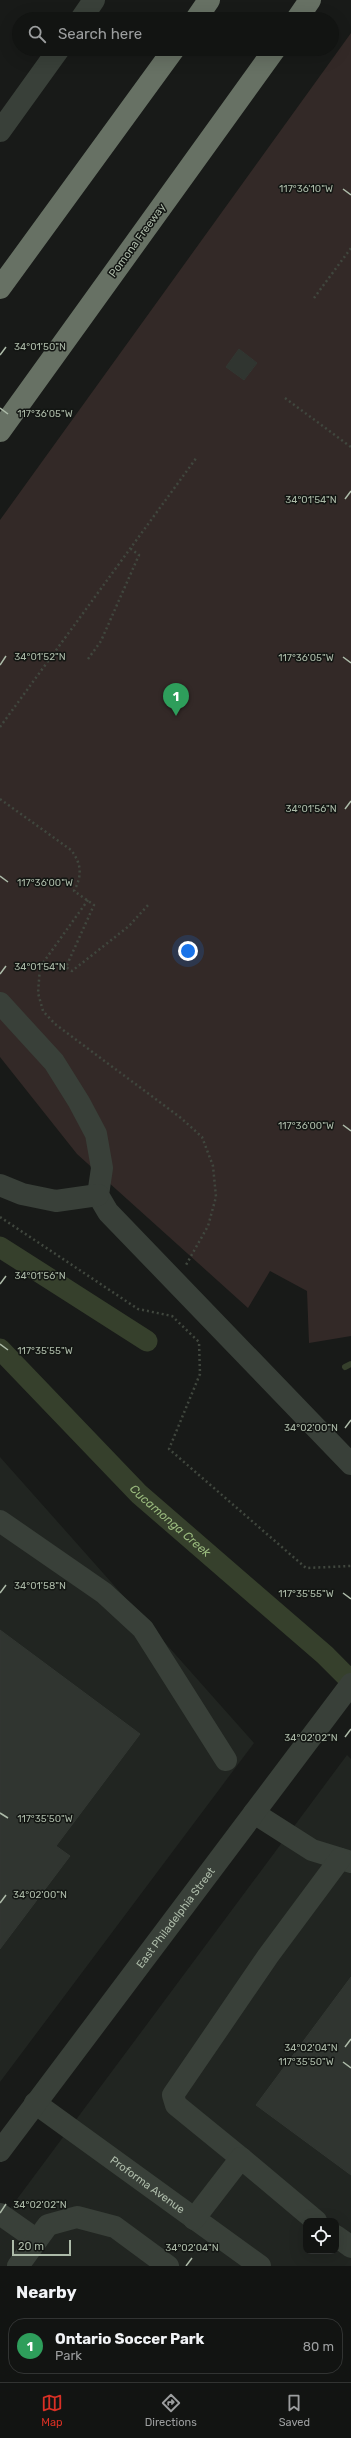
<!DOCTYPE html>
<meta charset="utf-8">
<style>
:root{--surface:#121412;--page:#1f2120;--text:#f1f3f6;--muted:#9c9e9f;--line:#313332;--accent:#d93025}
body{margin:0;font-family:Rubik,sans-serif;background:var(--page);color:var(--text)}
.controls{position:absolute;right:12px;bottom:12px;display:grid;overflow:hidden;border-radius:8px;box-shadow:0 4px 16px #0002}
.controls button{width:36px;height:36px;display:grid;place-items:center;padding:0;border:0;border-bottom:1px solid var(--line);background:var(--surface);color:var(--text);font:20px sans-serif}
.scale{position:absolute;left:12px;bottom:10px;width:59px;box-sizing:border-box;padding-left:4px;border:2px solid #adbba9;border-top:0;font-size:11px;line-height:14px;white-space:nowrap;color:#adbba9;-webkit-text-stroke:3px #131613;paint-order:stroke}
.you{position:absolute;left:188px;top:951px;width:14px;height:14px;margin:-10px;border:3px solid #fff;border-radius:50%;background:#1a73e8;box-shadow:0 0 0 6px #1a73e833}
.badge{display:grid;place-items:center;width:26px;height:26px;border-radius:50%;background:var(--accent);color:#fff;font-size:13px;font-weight:700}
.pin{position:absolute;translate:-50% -33px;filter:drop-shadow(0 1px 2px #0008)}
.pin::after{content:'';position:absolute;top:21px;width:14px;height:12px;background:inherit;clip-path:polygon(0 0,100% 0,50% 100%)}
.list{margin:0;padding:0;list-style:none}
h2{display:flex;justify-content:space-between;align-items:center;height:52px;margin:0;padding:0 16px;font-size:17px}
h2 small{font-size:13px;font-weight:400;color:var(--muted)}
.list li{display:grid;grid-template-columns:26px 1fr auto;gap:12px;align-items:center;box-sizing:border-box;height:56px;margin:0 8px 8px;padding:0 8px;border:1px solid var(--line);border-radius:16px}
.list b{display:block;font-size:15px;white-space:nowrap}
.list p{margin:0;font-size:13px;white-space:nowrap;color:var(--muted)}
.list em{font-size:13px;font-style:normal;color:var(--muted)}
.icon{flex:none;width:22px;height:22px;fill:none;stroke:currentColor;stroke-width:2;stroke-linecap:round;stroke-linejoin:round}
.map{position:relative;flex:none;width:351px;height:2266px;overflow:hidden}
.search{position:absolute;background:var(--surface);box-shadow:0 4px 16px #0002;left:12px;right:12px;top:12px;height:44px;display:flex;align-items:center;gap:10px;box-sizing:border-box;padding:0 14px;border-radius:22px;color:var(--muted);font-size:15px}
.sheet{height:116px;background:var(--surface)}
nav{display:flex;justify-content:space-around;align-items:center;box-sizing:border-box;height:56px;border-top:1px solid var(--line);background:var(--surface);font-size:11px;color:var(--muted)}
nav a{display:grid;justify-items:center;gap:2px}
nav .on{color:var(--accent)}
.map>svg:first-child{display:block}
.built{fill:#212521;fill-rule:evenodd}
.green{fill:#332927}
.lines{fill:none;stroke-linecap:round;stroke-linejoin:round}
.stream{stroke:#36402c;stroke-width:6}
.canal{stroke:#36402c;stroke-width:21}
.building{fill:#303530;stroke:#323732}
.path{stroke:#40473e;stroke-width:2.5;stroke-dasharray:2 3;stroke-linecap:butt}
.minor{stroke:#394039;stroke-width:22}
.highway{stroke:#677164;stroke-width:22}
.ticks{fill:none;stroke:#adbba9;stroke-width:1.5}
.labels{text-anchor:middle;stroke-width:3;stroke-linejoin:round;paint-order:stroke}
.street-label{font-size:11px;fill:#adbba9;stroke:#131613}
.water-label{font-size:12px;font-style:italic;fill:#99b97d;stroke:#131613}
.ticks-label{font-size:10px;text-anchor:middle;fill:#adbba9;stroke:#131613;stroke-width:3;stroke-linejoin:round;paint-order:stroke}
</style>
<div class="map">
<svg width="351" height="2266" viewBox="0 0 351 2266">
<rect width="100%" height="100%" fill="#181a18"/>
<!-- built -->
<path class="built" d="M0,1457L254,1743L0,2082Z
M347,1755L351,1759V2266H0V2222ZM306,2221H336V2251H306Z"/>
<!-- green -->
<path class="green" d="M351,33V1336L309,1343L307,1291L270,1271L248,1308L77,1154L0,1057V520Z"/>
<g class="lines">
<!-- stream -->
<path class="stream" d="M345,1367L351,1364"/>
<!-- canal -->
<g class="canal">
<path d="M0,1247L147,1341"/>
<path id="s1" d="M0,1349L139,1494L325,1655L351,1681"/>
</g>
</g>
<!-- building -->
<path class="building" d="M239,349L257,363L244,380L226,367Z
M0,1630L140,1734L56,1846L70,1856L0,1949Z
M351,1977V2175L256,2105Z"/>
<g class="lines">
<!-- path -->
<path class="path" d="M314,298L351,248
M285,398L351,447
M88,659L101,641L139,555L131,549
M0,727L197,457
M0,799L71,850C82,864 82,876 74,891L94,905L66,967L72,971L129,926L149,904
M88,900L40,967L38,993L43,1011L55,1024L181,1118L202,1137L213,1166L216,1197L208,1226L186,1265
M0,1217L138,1309L172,1316L199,1342L200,1374L169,1449L306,1568L351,1566"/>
<!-- minor -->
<g class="minor">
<path d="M81,19L94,0"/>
<path d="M0,131L59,49"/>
<path d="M0,1003L54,1062L79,1102L96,1134L102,1168L98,1195L108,1212L351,1464"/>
<path d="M0,1185L22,1194L56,1201L98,1195"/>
<path d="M0,1521L104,1593L143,1629L226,1760"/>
<path d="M254,1813L312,1850L351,1862"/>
<path id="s2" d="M35,2103L260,2266"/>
<path id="s3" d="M0,2151L351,1684"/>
<path d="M241,2158L176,2105L173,2095L268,1956L340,1859"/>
<path d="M0,2214L37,2240"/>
<path d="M194,2219L241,2158L316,2221"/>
<path d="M336,2236L351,2247"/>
<path d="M18,2266L48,2225L77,2217L115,2227L168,2266"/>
</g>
<!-- highway -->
<path class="highway" d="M196,19L209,0
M297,19L310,0
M0,288L174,49
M0,431L275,49"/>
</g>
<!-- ticks -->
<path class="ticks" d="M343,189L351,195M0,355L6,347M0,408L8,414M345,499L351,491M343,657L351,663M0,665L6,656M345,809L351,801M0,876L8,882M0,974L6,966M343,1125L351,1131M0,1284L6,1276M0,1344L8,1350M345,1428L351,1420M0,1593L6,1585M343,1593L351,1599M345,1737L351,1729M0,1813L8,1818M0,1903L6,1895M345,2047L351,2039M343,2062L351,2068M0,2213L6,2204M186,2266L192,2258"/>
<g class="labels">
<!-- street labels -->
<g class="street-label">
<text transform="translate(137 240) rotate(-54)" y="4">Pomona Freeway</text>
<text dy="4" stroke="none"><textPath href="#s3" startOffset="292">East Philadelphia Street</textPath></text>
<text dy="4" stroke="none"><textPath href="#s2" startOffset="139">Proforma Avenue</textPath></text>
</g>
<!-- water labels -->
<g class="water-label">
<text dy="4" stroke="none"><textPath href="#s1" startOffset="242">Cucamonga Creek</textPath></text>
</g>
</g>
<g class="ticks-label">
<text x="306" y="192">117°36'10"W</text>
<text x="40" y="350">34°01'50"N</text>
<text x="45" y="417">117°36'05"W</text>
<text x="311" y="503">34°01'54"N</text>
<text x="40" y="660">34°01'52"N</text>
<text x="306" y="661">117°36'05"W</text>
<text x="311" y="812">34°01'56"N</text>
<text x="45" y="886">117°36'00"W</text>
<text x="40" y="970">34°01'54"N</text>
<text x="306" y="1129">117°36'00"W</text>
<text x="40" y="1279">34°01'56"N</text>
<text x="45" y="1354">117°35'55"W</text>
<text x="311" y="1431">34°02'00"N</text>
<text x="40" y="1589">34°01'58"N</text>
<text x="306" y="1597">117°35'55"W</text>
<text x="311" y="1741">34°02'02"N</text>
<text x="45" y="1822">117°35'50"W</text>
<text x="40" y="1898">34°02'00"N</text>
<text x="311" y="2051">34°02'04"N</text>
<text x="306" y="2065">117°35'50"W</text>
<text x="40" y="2208">34°02'02"N</text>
<text x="192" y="2251">34°02'04"N</text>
</g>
</svg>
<div class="controls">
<button><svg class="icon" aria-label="locate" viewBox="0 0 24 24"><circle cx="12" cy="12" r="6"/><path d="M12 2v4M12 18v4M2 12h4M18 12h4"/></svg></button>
</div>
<div class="scale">20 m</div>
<div class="you"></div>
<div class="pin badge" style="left:176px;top:716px;background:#2e9e5b">1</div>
<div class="search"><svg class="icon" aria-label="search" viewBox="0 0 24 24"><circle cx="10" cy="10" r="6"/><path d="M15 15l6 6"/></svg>Search here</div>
</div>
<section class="sheet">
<h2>Nearby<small></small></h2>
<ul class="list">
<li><span class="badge" style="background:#2e9e5b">1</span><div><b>Ontario Soccer Park</b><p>Park</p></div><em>80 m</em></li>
</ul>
</section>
<nav>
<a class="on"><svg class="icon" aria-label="map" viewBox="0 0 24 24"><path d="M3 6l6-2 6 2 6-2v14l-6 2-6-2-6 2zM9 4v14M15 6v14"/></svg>Map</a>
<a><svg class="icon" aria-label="directions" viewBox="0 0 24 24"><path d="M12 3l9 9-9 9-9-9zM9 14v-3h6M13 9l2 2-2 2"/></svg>Directions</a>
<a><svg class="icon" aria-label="saved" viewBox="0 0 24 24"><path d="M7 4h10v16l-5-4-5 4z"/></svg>Saved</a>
</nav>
